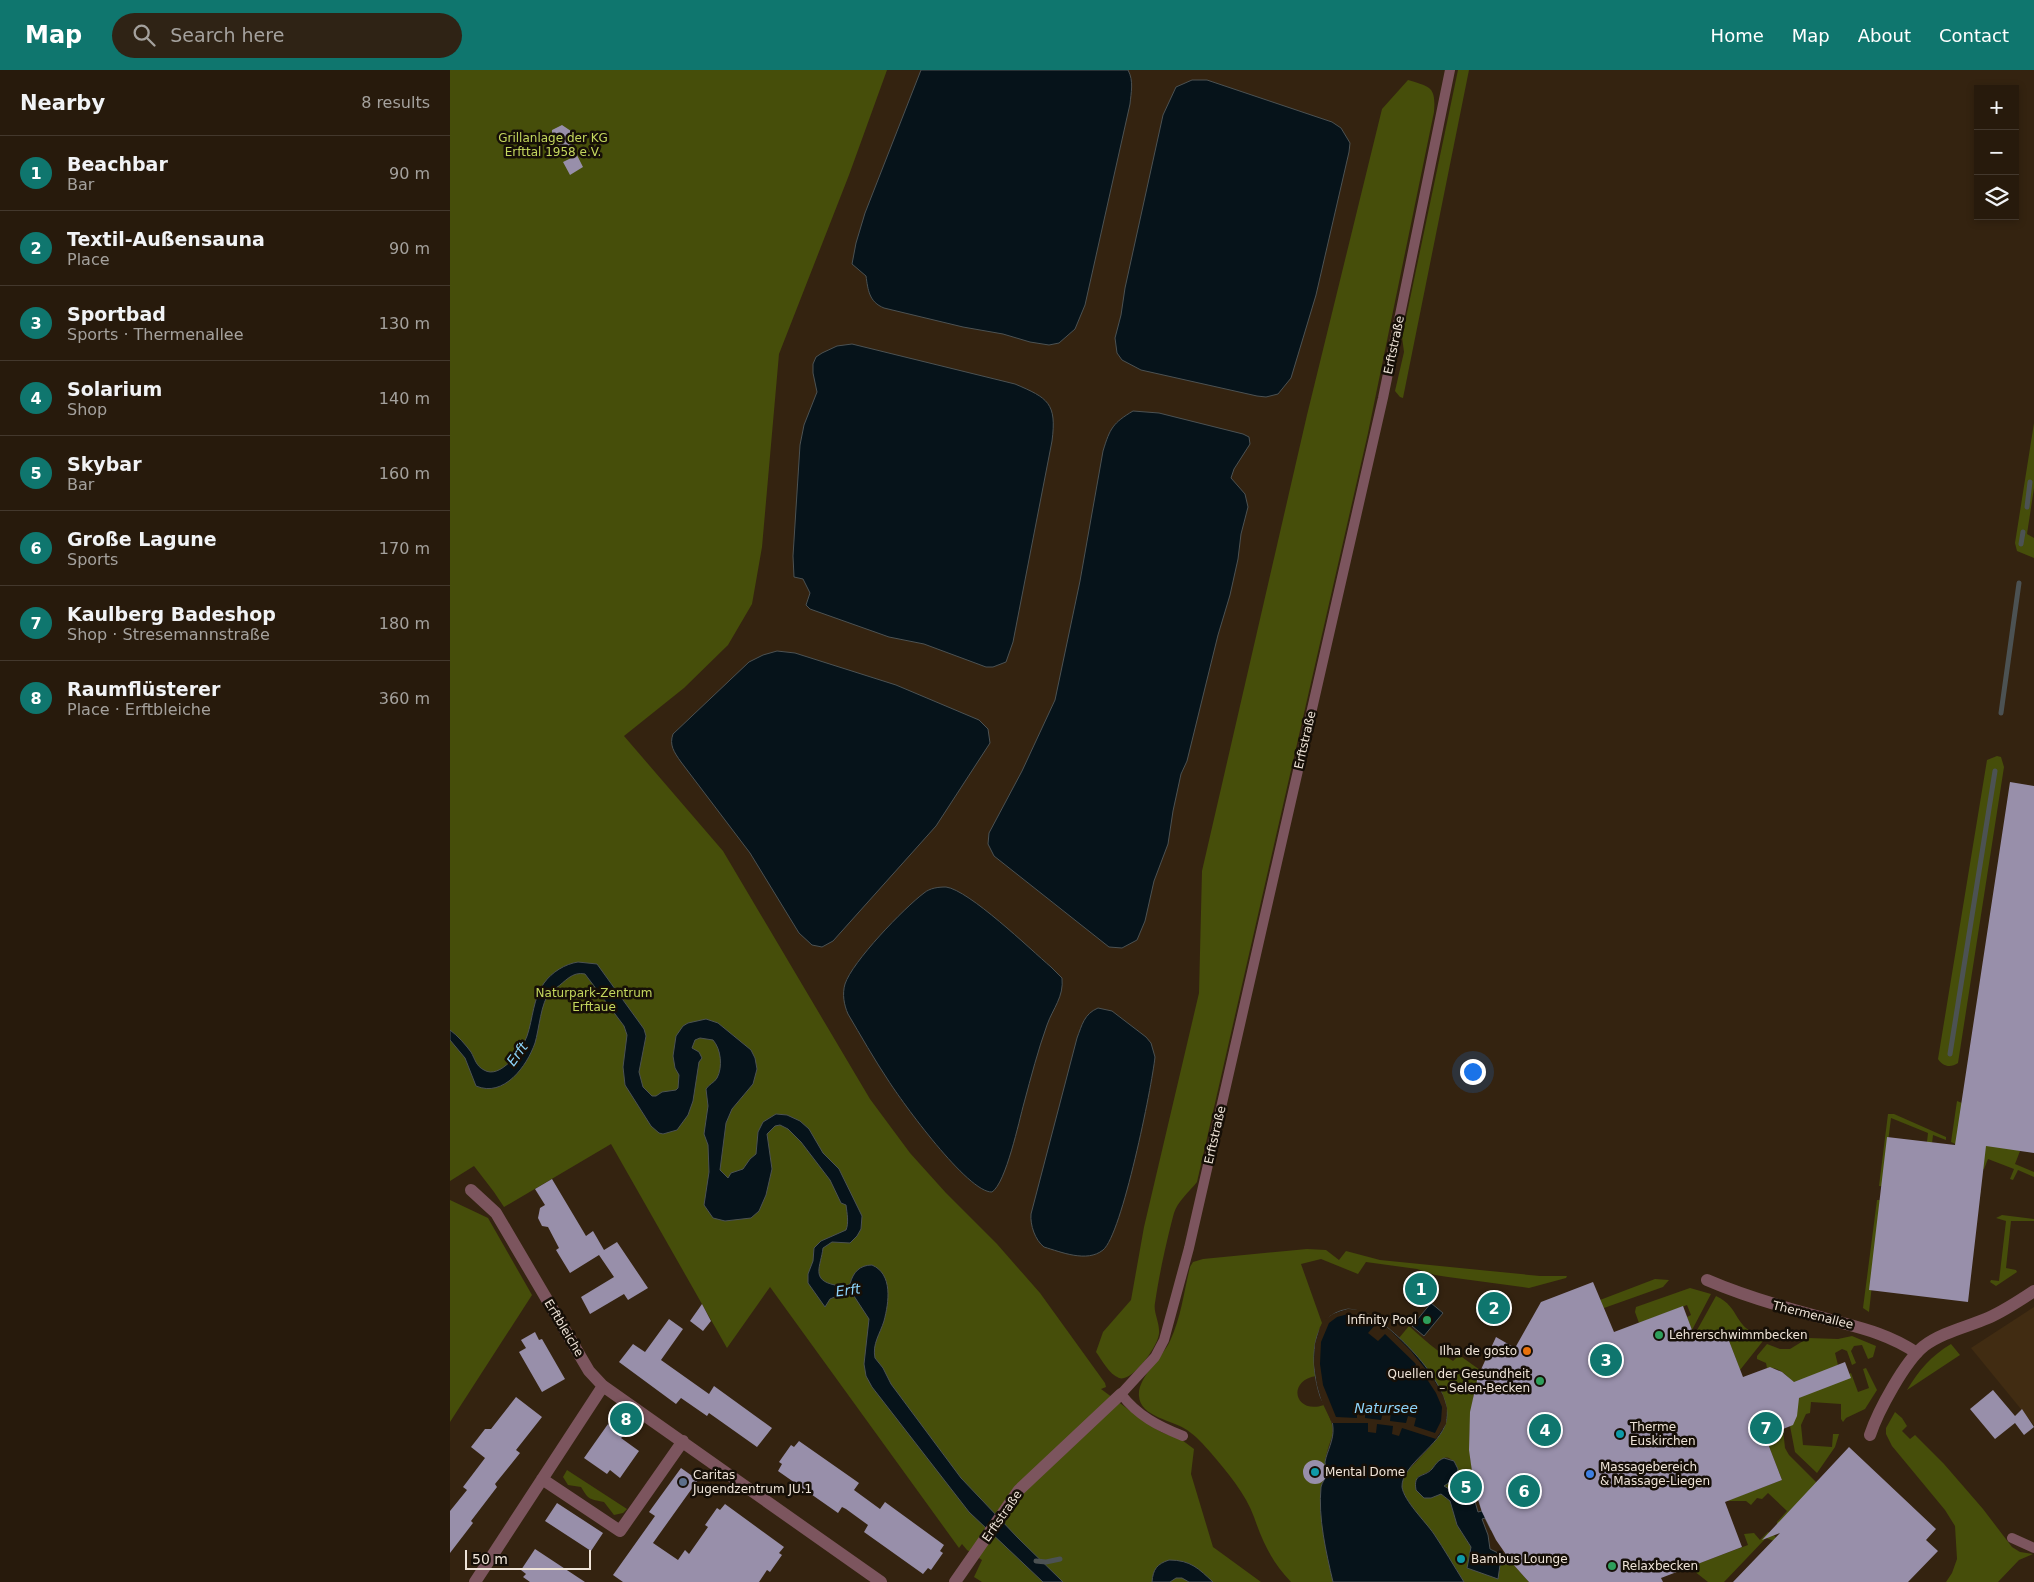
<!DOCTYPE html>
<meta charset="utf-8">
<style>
:root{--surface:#271a0c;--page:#2f2315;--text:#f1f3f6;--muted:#a4a19d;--line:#43382d;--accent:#0f766e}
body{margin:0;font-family:"DejaVu Sans",sans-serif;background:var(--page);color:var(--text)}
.controls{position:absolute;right:15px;top:15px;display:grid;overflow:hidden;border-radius:0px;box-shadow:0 2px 8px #0003}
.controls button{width:45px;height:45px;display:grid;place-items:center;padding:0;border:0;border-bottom:1px solid var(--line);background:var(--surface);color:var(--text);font:25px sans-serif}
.scale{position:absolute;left:15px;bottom:12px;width:126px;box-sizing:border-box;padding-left:5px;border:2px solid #efe4d8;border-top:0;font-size:14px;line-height:18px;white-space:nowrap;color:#efe4d8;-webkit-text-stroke:4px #160f07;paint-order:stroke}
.you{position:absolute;left:1022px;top:1001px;width:18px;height:18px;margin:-12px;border:4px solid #fff;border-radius:50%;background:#1a73e8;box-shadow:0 0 0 8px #1a73e833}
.badge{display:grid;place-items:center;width:32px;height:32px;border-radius:50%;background:var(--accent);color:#fff;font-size:16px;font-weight:700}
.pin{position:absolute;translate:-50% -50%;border:2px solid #fff;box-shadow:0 1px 5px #0006}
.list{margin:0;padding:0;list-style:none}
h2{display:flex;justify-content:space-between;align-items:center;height:65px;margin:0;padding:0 20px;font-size:21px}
h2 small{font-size:16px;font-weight:400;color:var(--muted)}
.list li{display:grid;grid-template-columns:32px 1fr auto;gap:15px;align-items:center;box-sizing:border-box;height:75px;padding:0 20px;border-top:1px solid var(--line)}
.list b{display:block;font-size:19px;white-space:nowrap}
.list p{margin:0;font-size:16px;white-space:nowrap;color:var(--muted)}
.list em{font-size:16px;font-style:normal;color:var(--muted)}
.icon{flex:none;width:28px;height:28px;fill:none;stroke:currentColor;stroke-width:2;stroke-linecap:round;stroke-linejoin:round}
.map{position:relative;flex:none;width:1584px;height:1512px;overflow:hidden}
header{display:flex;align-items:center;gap:30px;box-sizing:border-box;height:70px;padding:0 25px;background:var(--accent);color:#fff}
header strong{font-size:24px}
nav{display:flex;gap:28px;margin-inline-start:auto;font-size:18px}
.search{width:350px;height:45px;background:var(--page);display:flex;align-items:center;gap:12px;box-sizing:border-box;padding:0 18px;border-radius:28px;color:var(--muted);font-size:19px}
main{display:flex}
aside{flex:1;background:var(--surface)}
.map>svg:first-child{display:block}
.built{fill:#412c12}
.green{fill:#464e0a}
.water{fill:#06131a;stroke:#4c5253}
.pier{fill:#342310;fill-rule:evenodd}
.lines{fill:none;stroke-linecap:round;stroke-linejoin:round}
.stream{stroke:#4c5253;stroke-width:5}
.building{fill:#988faa}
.lane{stroke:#7c555e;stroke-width:10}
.street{stroke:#7c555e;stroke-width:12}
.leisure-dot{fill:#2e9e5b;stroke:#160f07;stroke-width:2}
.food-dot{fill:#e8710a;stroke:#160f07;stroke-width:2}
.culture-dot{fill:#0f9aa8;stroke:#160f07;stroke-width:2}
.shop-dot{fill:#3f7fe0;stroke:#160f07;stroke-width:2}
.service-dot{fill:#5c6f8a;stroke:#160f07;stroke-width:2}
.labels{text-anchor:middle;stroke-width:5;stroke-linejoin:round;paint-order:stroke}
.park-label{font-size:12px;fill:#c4d75e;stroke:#160f07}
.street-label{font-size:12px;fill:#efe4d8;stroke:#160f07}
.poi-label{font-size:12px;fill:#efe4d8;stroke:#160f07;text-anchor:start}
.water-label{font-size:14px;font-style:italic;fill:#8dd4fa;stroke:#160f07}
</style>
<header>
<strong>Map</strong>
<div class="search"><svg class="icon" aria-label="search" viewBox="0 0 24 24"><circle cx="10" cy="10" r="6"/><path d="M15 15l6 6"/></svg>Search here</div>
<nav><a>Home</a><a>Map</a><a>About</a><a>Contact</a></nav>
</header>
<main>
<aside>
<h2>Nearby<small>8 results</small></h2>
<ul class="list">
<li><span class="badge">1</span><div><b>Beachbar</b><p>Bar</p></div><em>90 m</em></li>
<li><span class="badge">2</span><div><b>Textil-Außensauna</b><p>Place</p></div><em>90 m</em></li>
<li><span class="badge">3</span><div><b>Sportbad</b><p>Sports · Thermenallee</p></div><em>130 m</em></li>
<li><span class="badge">4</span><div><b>Solarium</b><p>Shop</p></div><em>140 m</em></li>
<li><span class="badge">5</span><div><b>Skybar</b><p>Bar</p></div><em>160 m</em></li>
<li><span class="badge">6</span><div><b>Große Lagune</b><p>Sports</p></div><em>170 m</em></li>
<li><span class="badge">7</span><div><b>Kaulberg Badeshop</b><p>Shop · Stresemannstraße</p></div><em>180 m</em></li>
<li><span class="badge">8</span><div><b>Raumflüsterer</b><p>Place · Erftbleiche</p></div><em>360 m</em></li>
</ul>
</aside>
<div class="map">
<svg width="1584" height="1512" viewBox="0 0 1584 1512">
<rect width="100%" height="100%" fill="#342310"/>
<!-- built -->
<path class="built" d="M1584,1237V1355L1521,1278Z"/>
<!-- green -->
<path class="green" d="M0,0H437L399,105L329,284L312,477L302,534L278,575L234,618L174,666L273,781L420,1029L460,1083L496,1123L547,1174L590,1223L655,1313L656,1317L651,1319L694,1351L711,1362L732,1370L744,1379L741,1404L763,1477L811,1512H532L524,1507L532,1490L517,1480L512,1474L509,1478L320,1217L277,1278L161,1074L54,1137L44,1122L24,1096L0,1111Z
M1008,0H1019L953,328L950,327L945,321L954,282L952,267Z
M958,10C981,17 986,17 984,42L918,363L747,1112C740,1121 727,1132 724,1143C717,1169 709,1205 705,1233C703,1242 710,1253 709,1263C709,1275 682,1313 669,1308C659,1304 652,1290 646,1282L653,1262L681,1230L694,1157L749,923L752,801L857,345L932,39Z
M1584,353V418L1577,464L1584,468V488L1567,481L1565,473Z
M1547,686L1551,687L1554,697L1508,993C1501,998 1493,997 1488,989L1537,690Z
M1507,1031L1527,1039L1519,1047L1531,1055L1541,1045L1543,1047L1535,1057L1575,1073L1584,1064V1069L1579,1075L1584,1077V1082L1569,1075L1567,1080L1570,1081L1565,1094L1584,1102V1107L1568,1100L1563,1110L1560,1109L1564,1099L1538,1089L1534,1099L1523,1098L1520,1120L1531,1121L1530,1124C1524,1129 1510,1127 1506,1120L1516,1121L1520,1081L1501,1072Z
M1438,1044H1444L1496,1067V1070L1483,1065L1477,1117L1472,1116L1478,1063L1441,1048L1433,1112L1439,1117L1429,1116Z
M0,1130L38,1148L82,1225L0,1352Z
M1427,1130H1434L1431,1134L1419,1242L1413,1238Z
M1552,1145L1584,1149V1151H1561L1556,1198L1566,1200L1567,1202L1546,1216L1540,1212L1541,1210L1549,1211L1556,1151L1546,1148Z
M857,1179L876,1180L889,1190L896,1181L930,1190L1090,1206H1117L1116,1208L1079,1218L998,1207L985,1205L967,1199L916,1192L908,1204L871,1189L851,1194L872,1253L865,1274L866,1306C836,1311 845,1345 874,1335C890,1367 880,1362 875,1392C875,1396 877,1399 877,1403C876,1407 873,1410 872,1414C866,1439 877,1487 883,1512H841C822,1492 813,1473 804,1447C796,1424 777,1402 761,1383C754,1375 746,1366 737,1360C723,1350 690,1347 689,1326C687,1308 713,1287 720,1271C731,1248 734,1221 740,1197L743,1192L753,1189Z
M1205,1209L1219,1210L1213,1217L1154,1238L1150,1230Z
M1240,1218L1261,1224L1242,1260L1237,1247L1241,1245L1237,1235L1189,1253L1185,1242L1186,1237Z
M1266,1226C1291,1237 1284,1261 1313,1265V1271L1290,1300L1276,1263L1261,1269L1246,1262Z
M959,1256C973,1269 987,1281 1003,1291L1009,1285L1030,1300C1019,1337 1017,1371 1023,1408L1016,1412L1009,1407L999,1419L994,1415L1006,1408V1394C992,1378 989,1396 979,1401C975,1404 972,1404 968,1407L966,1420L974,1428H981L991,1424L1000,1431L1007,1455L1021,1477L1050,1501V1495L1062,1493L1079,1512H1014C1004,1496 994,1479 983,1464C975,1452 953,1430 952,1416C952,1405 960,1398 967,1391C977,1380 990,1368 995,1355C1006,1326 967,1286 949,1268Z
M1402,1266L1426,1276L1423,1287L1418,1289L1412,1275L1404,1276L1401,1281L1406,1293L1402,1295L1397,1281L1392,1279L1385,1283L1388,1295L1343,1314C1337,1305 1328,1296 1317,1298L1316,1293L1307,1289V1286L1317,1274L1330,1279H1340L1358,1268L1388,1269Z
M1501,1274L1510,1285L1457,1320C1469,1300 1481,1286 1501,1274Z
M1416,1298L1427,1320L1415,1339L1396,1348L1393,1352L1391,1349V1334L1361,1332L1360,1343L1356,1344L1351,1355L1353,1375L1382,1377L1383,1364H1389L1385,1377L1367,1403L1345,1382L1340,1356L1346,1348L1348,1328L1401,1303L1408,1322L1419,1318L1413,1299Z
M1445,1342L1452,1348L1457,1356L1452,1361L1460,1369L1465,1365L1494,1394L1533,1439L1562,1477L1570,1482L1583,1484L1569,1490L1548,1512H1496L1502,1503L1507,1489L1505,1456L1495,1440L1442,1376L1436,1364V1358Z
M1333,1359L1335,1378L1339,1385L1368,1414L1327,1455V1452L1337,1441L1318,1423L1312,1429L1307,1428L1301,1435L1296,1431H1276L1332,1410L1315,1366Z
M117,1400L177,1439L173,1443L164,1445L154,1432C139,1429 139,1430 131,1417L118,1415L113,1407Z
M1318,1462L1325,1466L1327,1472L1316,1468L1274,1512H1258L1239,1497L1298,1475L1294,1464L1304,1463L1310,1470Z"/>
<!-- water -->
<path class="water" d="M471,0H678C684,11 681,23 680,34L635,235L625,259L609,273L599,275L580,272L553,264L513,257L434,238C419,232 418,220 416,206L402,194L406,173L415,143Z
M742,10H757L882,52L891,58L900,73L899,82L866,225L841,308L828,324L816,327L807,326L691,300L672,290L667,283L665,268L671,245L675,218L713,45L726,17Z
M402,274L565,314C598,328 607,333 602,371L563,572L556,592L543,597H536L474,574L439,567L360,539L356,535L360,523L353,509L344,507L343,486L350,375L354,355L367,322L363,303V294L366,287L372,283L387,276Z
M683,341L709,343L793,364L799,367L800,374L784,399L781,408L795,424L798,437L791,464L788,489L780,525L768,565L737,691L731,704L723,741L718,774L704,811L695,851L687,870L672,878L659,877L544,786L538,774L539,763L572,701L605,630L630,511L653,381C660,358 663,353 683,341Z
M327,581L345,583L446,615L529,650L538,659L540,673L486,756L383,871L372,877L362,875L349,863L300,783L231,692C224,682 219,675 223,664L299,592L313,585Z
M496,817C519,820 580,879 601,897L612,908C614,927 603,938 597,955C588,980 581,1007 574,1033C569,1051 556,1113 542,1122C518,1123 452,1032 438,1010C424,989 411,966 398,944C394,935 392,924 395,914C402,892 454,838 474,823C480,818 488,817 496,817Z
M128,892L147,894L194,959L196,966L189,1002L193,1017L202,1026H206L212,1022L226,1020L228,1018L229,1005L225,998L223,986L226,966L233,956L238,953L256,949L268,953L301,980L305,988L307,999L303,1014L282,1039L276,1053L270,1100L278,1108L281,1103L293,1099L300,1089L306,1084L308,1062L313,1052L326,1044L337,1045L350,1051L359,1059L373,1083L389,1099L412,1146L411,1159L407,1166L400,1173L382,1172L373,1178C371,1196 360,1210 385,1215C391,1216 394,1217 400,1214C403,1202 410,1195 422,1195C443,1204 439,1232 434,1251C430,1264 422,1274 425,1288L433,1298L441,1314L511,1408L568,1468L613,1512H593L519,1442L422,1317L416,1306L414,1294L419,1249L402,1223L396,1222L380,1229L375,1237L358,1213V1204L363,1191L364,1178L371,1171L396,1160C399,1153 397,1143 396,1135L391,1133L380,1110L351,1072L338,1059L330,1055L325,1056L317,1064L322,1099L316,1125L309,1141L301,1148L275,1151L263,1148L254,1135L259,1102L258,1075L254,1064L258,1036L256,1019C259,1014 264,1013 267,1008C273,997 271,979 263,970L250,968L245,970L242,978L249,982L252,988L249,992L243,1031L238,1045L227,1060L213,1064L209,1063L201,1056L175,1015L173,997L177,965L174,956L135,904C122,901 115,912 106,918C104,920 101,920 100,922C91,932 89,960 85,973C77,996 54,1028 26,1016L15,988L0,970V960C8,966 15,974 21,982C25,989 26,996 34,1000C50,1010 72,980 77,966C83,949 83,928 94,913C102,902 115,894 128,892Z
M648,938L662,941L696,967L701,973L705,987C702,1016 672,1165 653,1180C637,1193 611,1182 594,1177C585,1170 580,1155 581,1144L627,968C632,955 634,944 648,938Z
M981,1233L993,1243L974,1266L962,1256Z
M898,1239C906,1240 913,1241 920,1245C947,1261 1005,1317 996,1352C991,1375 951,1395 952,1417C954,1431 975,1451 984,1464C994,1479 1004,1496 1014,1512H883C876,1482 868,1448 871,1417C872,1412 876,1408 877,1403C877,1399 875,1395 875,1392C877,1381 884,1370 883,1358C883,1347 874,1336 870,1326C860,1295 858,1245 898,1239Z
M994,1388L1004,1391L1008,1399L1006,1408L994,1416L999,1419L1009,1406L1016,1412L1013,1416H1009L1013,1418L1014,1421L1011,1424H1018L1021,1427L1019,1419L1021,1417L1028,1442L1032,1441L1024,1416L1060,1451L1041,1460L1035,1448L1032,1449L1038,1465L1040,1479L1048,1483V1488L1058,1487L1062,1493L1050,1495L1048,1509L1017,1498L1021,1477L1007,1455L1000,1431L991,1424L981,1428H974L966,1420C963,1402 974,1408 982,1399C986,1394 987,1391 994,1388Z
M719,1490C741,1490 749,1499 763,1512H739L732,1508H726L720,1512H702C703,1499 707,1494 719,1490Z"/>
<!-- pier -->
<path class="pier" d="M898,1239L910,1240L919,1244L939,1259L961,1281L982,1307L993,1325L997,1338L996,1354L986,1369L952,1358L949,1366L942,1364L943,1356L927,1354L926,1363L918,1362V1353H882L872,1332L867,1315L864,1294L865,1274L870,1257L874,1250L883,1244ZM898,1244L909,1246L925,1255L918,1263L928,1271L935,1264L965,1293L966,1295L962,1298L966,1303L971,1300L986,1323L992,1337L991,1351L985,1363L964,1356L966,1348L958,1346L956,1353L940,1351L941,1342H933L931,1350L915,1348V1340L907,1339V1348L886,1347L873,1315L870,1294L871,1272L879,1253L887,1247Z"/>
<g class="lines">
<!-- stream -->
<path class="stream" d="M1577,437L1580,412
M1571,474L1573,462
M1551,643L1569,513
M1500,984L1545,701
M586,1491L596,1492L610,1489"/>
</g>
<!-- building -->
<path class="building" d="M112,55L121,61L122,82L102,71V60Z
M127,85L133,97L120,105L113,92Z
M1560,712L1584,716V1083L1536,1076L1518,1232L1419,1220L1437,1067L1505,1075Z
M102,1109L136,1166L143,1161L154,1180L167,1172L198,1218L178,1230L174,1224L140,1244L131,1227L164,1207L149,1185L120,1203L106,1180L109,1178L98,1157L92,1156L88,1148L90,1138L95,1135L85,1119Z
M967,1209L981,1214L974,1233L961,1228Z
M1143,1212L1164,1262L1233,1236L1242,1260L1261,1269L1276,1263L1293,1307L1320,1297L1332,1302L1344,1312L1395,1292L1401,1308L1349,1328L1347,1346L1343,1355L1315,1366L1332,1410L1275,1432L1292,1477L1211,1508L1213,1512H1079L1062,1493L1046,1470L1032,1442L1024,1416L1019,1380L1020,1342L1028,1306L1046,1267L1065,1278L1091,1232Z
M1048,1222L1061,1240L1039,1254L1027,1236Z
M252,1234L261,1251L253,1261L240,1251Z
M219,1249L233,1259L211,1290L259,1324L264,1316L322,1358L307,1377L259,1343L257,1346L231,1328L226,1334L169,1292L183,1274L195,1282Z
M85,1262L89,1270L92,1269L115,1309L92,1322L69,1282L76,1278L71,1270Z
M1543,1320L1565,1346L1572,1339L1584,1357L1574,1365L1565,1353L1545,1369L1520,1339Z
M66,1327L92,1347L66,1380L70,1383L45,1414L47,1417L21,1451L23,1453L0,1483V1441L17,1420L13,1417L35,1388L21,1377L35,1359H41Z
M158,1354L174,1365L171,1368L189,1381L170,1408L160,1400L157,1404L134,1388Z
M349,1371L409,1413L404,1420L430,1439L435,1432L494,1475L490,1481L493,1483L481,1500L478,1498L473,1504L414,1462L418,1455L396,1439L392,1437L388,1443L328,1401L332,1394L329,1392L341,1375L344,1377Z
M1399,1377L1486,1459L1476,1470L1488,1481L1458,1512H1283L1330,1463L1312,1470Z
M853 1402a12 12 0 1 1 24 0a12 12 0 1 1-24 0Z
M231,1398L248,1410L203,1473L228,1490L235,1480L239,1484L258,1457L255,1455L267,1438L270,1440L275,1434L334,1477L329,1483L332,1485L320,1502L317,1500L309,1512H173L163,1505L205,1446L199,1442Z
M107,1433L153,1463L141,1481L95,1451Z
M85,1479L135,1512H80L73,1507L76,1504L71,1500Z"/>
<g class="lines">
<!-- lane -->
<path class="lane" d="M733,1366C708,1356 688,1346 671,1324L705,1287L714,1270L739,1178L933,328L1000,0
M1562,1468L1584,1478"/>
<!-- street -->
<path class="street" d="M21,1120L46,1143L139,1301L153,1316L431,1512
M1257,1210C1294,1226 1332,1237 1370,1247C1406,1257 1436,1262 1467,1283
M1420,1365C1428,1341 1455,1291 1474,1276C1493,1262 1517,1257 1538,1248C1554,1241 1569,1231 1584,1221
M92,1409L170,1461L233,1371
M25,1512L153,1316
M505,1512L569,1420L671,1324"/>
</g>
<!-- markers -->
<g class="leisure-dot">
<circle cx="977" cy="1250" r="5"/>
<circle cx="1209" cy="1265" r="5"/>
<circle cx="1090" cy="1311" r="5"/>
<circle cx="1162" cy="1496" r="5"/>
</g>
<circle class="food-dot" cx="1077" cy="1281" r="5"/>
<g class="culture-dot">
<circle cx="1170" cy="1364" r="5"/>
<circle cx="865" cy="1402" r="5"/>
<circle cx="1011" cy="1489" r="5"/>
</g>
<circle class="shop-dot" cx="1140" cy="1404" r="5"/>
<circle class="service-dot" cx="233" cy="1412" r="5"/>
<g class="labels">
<!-- park labels -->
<g class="park-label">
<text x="103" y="72">Grillanlage der KG<tspan x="103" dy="14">Erfttal 1958 e.V.</tspan></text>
<text x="144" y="927">Naturpark-Zentrum<tspan x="144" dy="14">Erftaue</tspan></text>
</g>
<!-- street labels -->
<g class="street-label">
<text transform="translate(944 275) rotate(-78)" y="4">Erftstraße</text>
<text transform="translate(855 670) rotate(-77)" y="4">Erftstraße</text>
<text transform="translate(765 1065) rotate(-77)" y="4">Erftstraße</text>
<text transform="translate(1363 1245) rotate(14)" y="4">Thermenallee</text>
<text transform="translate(114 1258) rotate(59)" y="4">Erftbleiche</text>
<text transform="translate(552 1446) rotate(-55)" y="4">Erftstraße</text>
</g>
<!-- poi labels -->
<g class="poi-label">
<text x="967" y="1254" text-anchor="end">Infinity Pool</text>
<text x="1219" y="1269">Lehrerschwimmbecken</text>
<text x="1067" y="1285" text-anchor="end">Ilha de gosto</text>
<text x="1080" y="1308" text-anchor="end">Quellen der Gesundheit<tspan x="1080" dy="14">– Selen-Becken</tspan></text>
<text x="1180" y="1361">Therme<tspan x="1180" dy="14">Euskirchen</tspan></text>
<text x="1150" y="1401">Massagebereich<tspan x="1150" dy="14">&amp; Massage-Liegen</tspan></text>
<text x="875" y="1406">Mental Dome</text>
<text x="243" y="1409">Caritas<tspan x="243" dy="14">Jugendzentrum JU.1</tspan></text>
<text x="1021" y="1493">Bambus Lounge</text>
<text x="1172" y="1500">Relaxbecken</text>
</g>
<!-- water labels -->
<g class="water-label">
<text transform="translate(67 984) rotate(-54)" y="5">Erft</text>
<text transform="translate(398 1220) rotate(-7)" y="5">Erft</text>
<text x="936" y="1343">Natursee</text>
</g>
</g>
</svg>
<div class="controls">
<button>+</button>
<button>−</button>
<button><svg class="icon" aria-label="layers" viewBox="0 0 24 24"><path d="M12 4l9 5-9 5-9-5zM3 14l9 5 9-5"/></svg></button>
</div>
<div class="scale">50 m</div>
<div class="you"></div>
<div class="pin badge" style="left:971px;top:1219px">1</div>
<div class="pin badge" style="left:1044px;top:1238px">2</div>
<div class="pin badge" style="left:1156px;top:1290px">3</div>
<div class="pin badge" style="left:1095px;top:1360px">4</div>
<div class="pin badge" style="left:1016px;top:1417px">5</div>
<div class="pin badge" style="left:1074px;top:1421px">6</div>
<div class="pin badge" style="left:1316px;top:1358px">7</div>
<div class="pin badge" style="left:176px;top:1349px">8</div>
</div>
</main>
